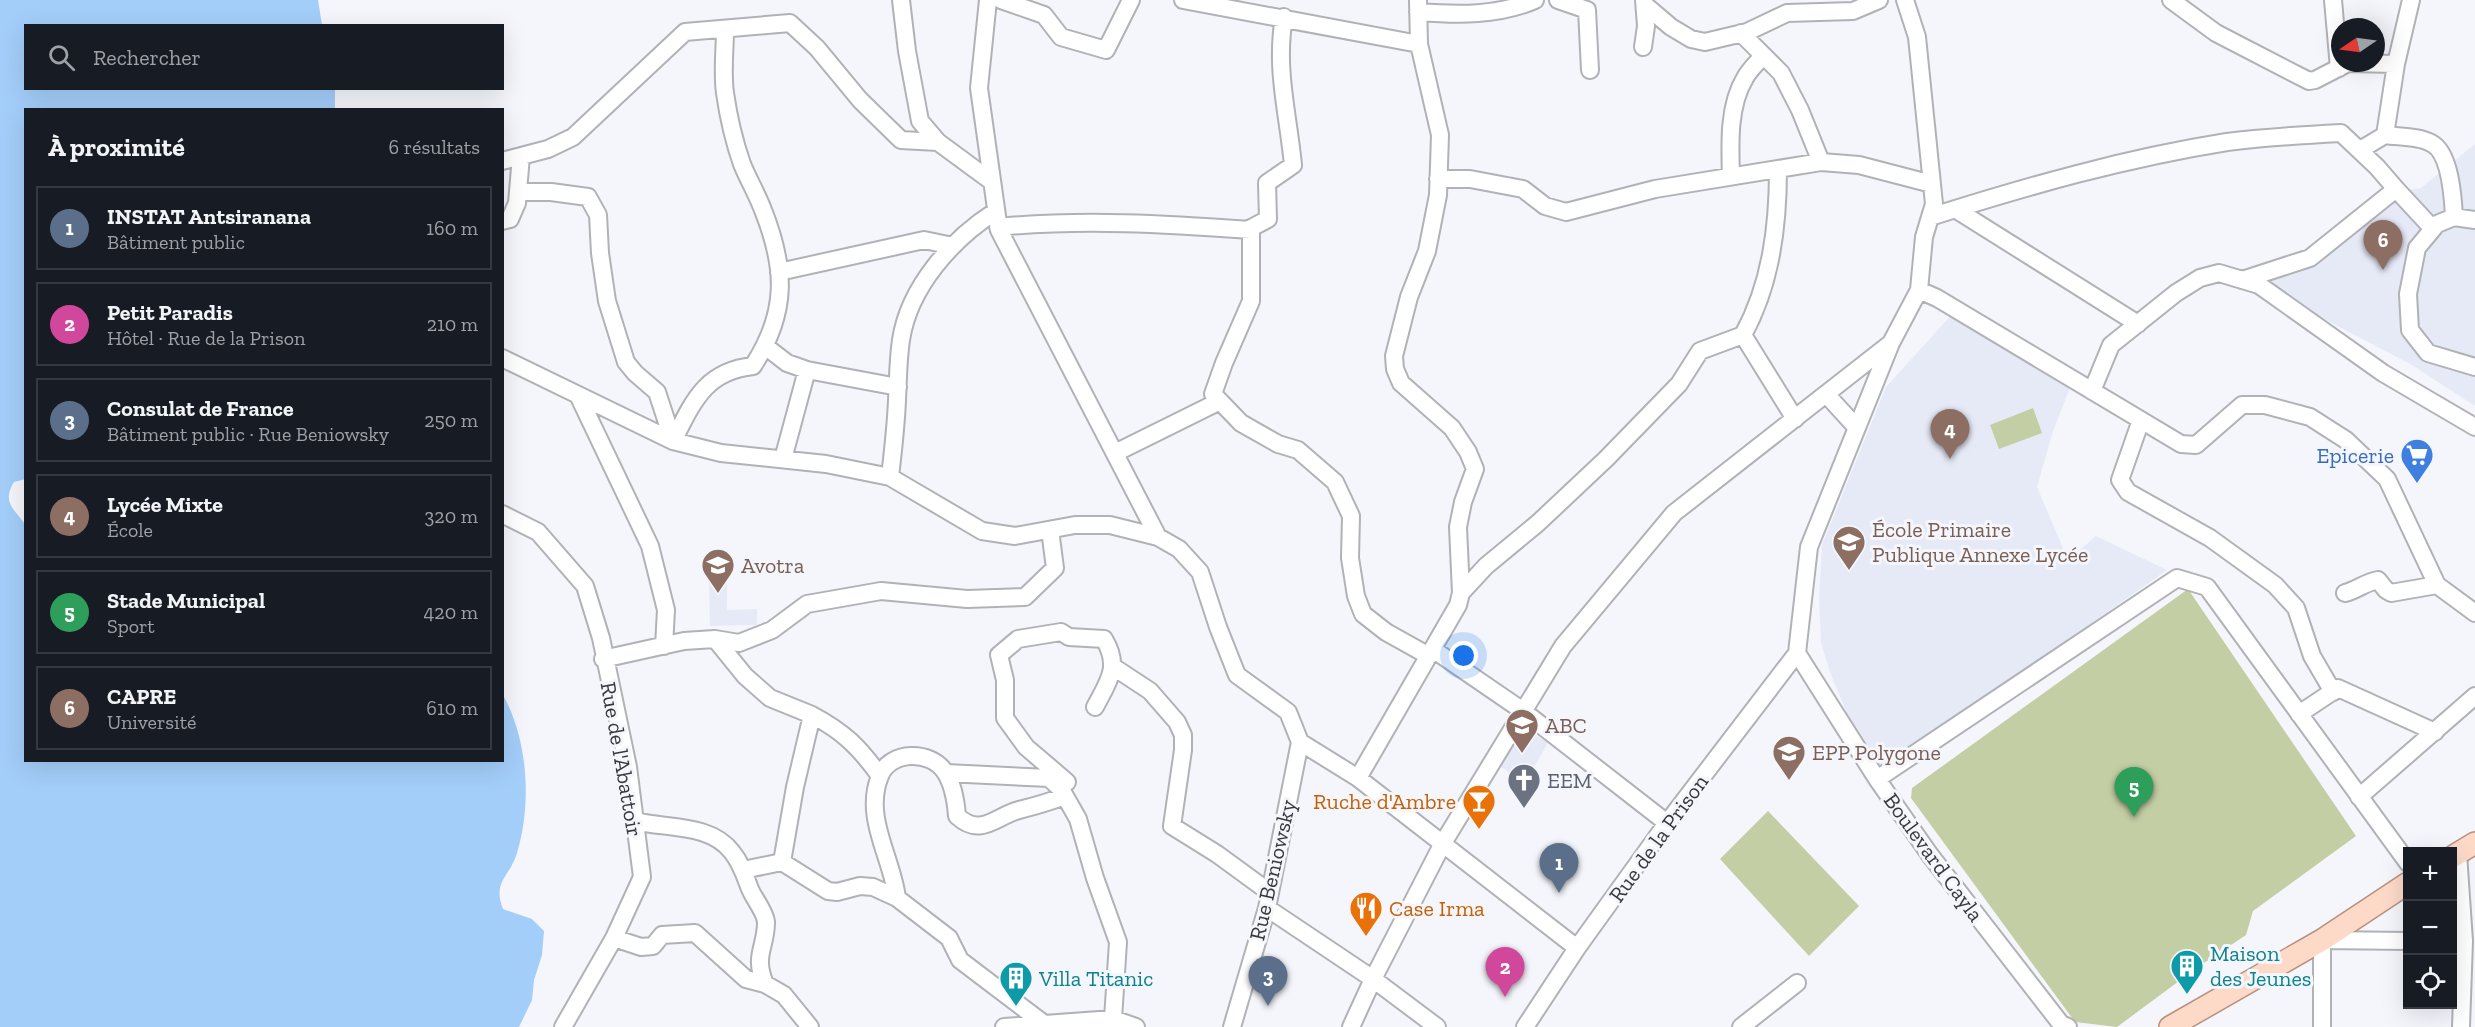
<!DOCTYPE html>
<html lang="fr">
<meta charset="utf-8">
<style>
:root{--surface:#171b24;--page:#20242c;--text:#f1f3f6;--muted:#9ea1a6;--line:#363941;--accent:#b93c8b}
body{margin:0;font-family:"Zilla Slab",serif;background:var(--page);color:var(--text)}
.controls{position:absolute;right:18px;bottom:18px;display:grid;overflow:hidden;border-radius:0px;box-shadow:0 6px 24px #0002}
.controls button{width:54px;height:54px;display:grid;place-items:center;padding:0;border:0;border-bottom:2px solid var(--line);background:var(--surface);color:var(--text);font:30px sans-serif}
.compass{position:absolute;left:2331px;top:18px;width:54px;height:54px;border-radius:50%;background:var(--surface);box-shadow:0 6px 24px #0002;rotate:257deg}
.you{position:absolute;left:1464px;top:656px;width:21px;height:21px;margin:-15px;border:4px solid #fff;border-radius:50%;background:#1a73e8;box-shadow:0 0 0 9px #1a73e833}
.badge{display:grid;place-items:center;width:39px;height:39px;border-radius:50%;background:var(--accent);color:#fff;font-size:20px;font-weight:700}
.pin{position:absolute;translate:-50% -50px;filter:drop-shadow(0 2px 3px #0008)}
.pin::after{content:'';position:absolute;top:32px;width:21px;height:18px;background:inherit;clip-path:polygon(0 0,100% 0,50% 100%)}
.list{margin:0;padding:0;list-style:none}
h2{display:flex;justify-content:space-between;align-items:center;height:78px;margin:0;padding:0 24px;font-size:26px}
h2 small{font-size:20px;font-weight:400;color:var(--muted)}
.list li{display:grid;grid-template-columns:39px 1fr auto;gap:18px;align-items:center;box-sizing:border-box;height:84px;margin:0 12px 12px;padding:0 12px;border:2px solid var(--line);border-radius:0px}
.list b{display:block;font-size:22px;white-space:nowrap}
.list p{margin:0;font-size:20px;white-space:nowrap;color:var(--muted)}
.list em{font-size:20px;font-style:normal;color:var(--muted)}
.icon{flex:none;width:33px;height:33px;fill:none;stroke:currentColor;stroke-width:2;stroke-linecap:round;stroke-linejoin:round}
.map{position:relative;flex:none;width:2475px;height:1027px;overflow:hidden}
.search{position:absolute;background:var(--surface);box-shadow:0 6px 24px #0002;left:24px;top:24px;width:480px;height:66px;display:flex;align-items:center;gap:15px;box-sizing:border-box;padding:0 21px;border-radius:0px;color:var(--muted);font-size:22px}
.panel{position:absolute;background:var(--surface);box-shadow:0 6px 24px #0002;left:24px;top:108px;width:480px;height:654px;border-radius:0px}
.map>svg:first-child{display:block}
.built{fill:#e6eaf7}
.green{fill:#c4cea4}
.water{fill:#a3cef9}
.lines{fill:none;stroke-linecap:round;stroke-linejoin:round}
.minor-casing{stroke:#b0b2b6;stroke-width:20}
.major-casing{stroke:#b7917e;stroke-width:24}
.minor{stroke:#fff;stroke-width:16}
.major{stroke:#fddac8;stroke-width:21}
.labels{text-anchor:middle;stroke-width:6;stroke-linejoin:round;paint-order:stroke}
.shop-label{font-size:22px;fill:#366cbe;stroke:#f4f6fb;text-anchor:end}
.education-label{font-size:22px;fill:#785e54;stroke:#f4f6fb;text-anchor:start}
.street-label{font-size:22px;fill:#38383a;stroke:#f4f6fb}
.worship-label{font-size:22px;fill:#5b616d;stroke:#f4f6fb;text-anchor:start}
.food-label{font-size:22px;fill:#c56008;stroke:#f4f6fb;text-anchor:end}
.culture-label{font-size:22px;fill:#0d838f;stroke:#f4f6fb;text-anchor:start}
</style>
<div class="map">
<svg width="2475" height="1027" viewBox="0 0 2475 1027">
<rect width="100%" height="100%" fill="#f4f6fb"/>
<!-- built -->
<path class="built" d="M2475,144V406L2412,365L2259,285L2322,256L2391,193L2421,188Z
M1954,312L2071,385L2053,431L2037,487L2068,560L2096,536L2167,570L1988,696L1885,772L1853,728L1830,672L1821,643L1819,598L1822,545L1886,387Z
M709,578H727V610L757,609V625L710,626Z
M1529,731L1548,743L1525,782L1499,766L1513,734L1522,740Z"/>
<!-- green -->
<path class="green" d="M2033,408L2042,433L1999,449L1990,425Z
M2188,589L2356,836L2253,911L2246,935L2198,967L2117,1027L2075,1022L1911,798L1912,788Z
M1768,811L1859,906L1809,956L1720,859Z"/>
<!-- water -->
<path class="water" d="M0,0H318L322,25L26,26V88L335,89V109L26,110V479L14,482C2,502 13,508 25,524L26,760H502L503,695C528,740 532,804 517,853C510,877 492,881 503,909L532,919L544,931L542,955L534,980L532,1000L519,1027H0Z"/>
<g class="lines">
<defs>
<path id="minor" d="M901,0L907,51L920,121L938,142L991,181
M988,0L979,88L999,230L1158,537L1179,549L1200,572L1218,627L1237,675L1288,712L1300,742L1267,908L1232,1027
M1001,0L1044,15L1061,37L1106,50L1131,0
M1183,0L1419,44
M1558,0L1587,10L1590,70
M2171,0L2216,33L2309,81L2315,80L2348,63L2396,64L2385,135L2360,150
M2333,0L2339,68
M1645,5L1671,27L1691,39L1705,42L1747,32L1787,13L1853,11L1879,0
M1418,12C1458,15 1498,16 1535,0
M1284,17C1275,69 1288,113 1293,165L1267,183L1268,219L1251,228V301L1224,363L1213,394L1241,423L1278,444L1298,450L1335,482L1351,516L1350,558L1356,596L1363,614L1386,632L1429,656
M1741,33L1781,73L1800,110L1821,162
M1643,47L1646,26L1644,0
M2396,64L2411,0
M2385,135C2399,137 2419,136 2431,143C2450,152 2453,197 2454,217
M502,161L548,149L573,137L685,32L790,23L817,48L860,100L901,140L938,142
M1731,176C1730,145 1728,106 1745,78C1749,70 1757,63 1763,56
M1438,179H1470L1523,189L1545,206L1566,212L1655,189L1821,162L1859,165L1932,184
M2396,189L2433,229
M519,192H551L588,197L598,215L600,253L607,301L626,362L635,373L657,392L673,441
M1955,209L2138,324
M1930,217C2028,186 2126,158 2227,142C2265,137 2303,135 2341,133L2377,167L2396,189L2310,258L2242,280
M2475,220L2454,217L2437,224L2417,248L2408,294L2410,330L2428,353L2475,367
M502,221L510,219L517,203L521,156
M998,227C1082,219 1167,224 1251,230
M779,272L924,240L953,246
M1919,290L1937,298L2181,444L2196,445L2242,405H2265L2310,417L2346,440L2387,479L2437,585L2475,613
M1743,335C1771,284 1778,227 1778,169
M765,346L787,363L807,370L898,387
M502,358L673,441L721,453L826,464L890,477L982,531L1015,536L1075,525H1110L1158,537
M2092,391L2111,345L2176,293L2200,278L2219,273L2259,285L2383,373L2475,427
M1826,394L1857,428
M578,395L650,546L666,610L664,646
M2141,420L2120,480L2128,492L2210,538L2275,585L2296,608L2312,656L2333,692
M673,441C693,402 705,371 753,366C788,312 786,268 763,210C757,194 748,179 742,164C735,144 728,114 725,93C722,72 725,50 725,29
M1115,453L1220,401
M783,459L807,370
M890,477C893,451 896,426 897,400C898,380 898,360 901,340C909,287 952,239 996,211
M502,514L538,532L585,586L601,638L628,767L642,877L614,938L563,1027
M1461,593L1486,566L1538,523L1606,459L1679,384L1700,351L1743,335L1795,419
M2345,593C2357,590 2366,582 2378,580L2386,590L2391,593L2437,585
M715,639L745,676L770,698L812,715L795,787L782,862L828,891L837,892L860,886L873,887L897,898L949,938L960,960L1043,1023
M1434,650L1523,711L1667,823
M1797,653L1809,547L1891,343L1919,290L1924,237L1934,204L1917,37L1905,0
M1797,653L1877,779L1930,855L2061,1024L2068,1027
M603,659L684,641L715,639L739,643L772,630L807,604L881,591L967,599L1025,597L1055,568L1050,530
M1112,666L1150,691L1177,722L1183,735V750L1172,826L1217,854L1269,892
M2299,714L2338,688L2435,732
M812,715C844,732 859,747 880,776
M1300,742L1358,778L1577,948
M946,773L1049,778L1061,789L1078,819L1095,878L1118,942L1113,1019
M1358,778L1458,605L1461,593L1458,527L1463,502L1475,469L1468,452L1452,428L1401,383L1395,369L1394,356L1409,297L1427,251L1438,195L1440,135L1419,44L1418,0
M1877,779L2177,578L2207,587L2408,863
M1067,782L1026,747L1005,718V680L999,655L1018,639L1061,632L1069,637L1104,639C1121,667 1108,682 1095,707
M2359,797L2475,696
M635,821C666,829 710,823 732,852C741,863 745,876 750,889C754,899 765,911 766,922C766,948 753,955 765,984
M2458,854L2464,941L2461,1027
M743,870L782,862
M897,898C892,857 863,817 880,776C890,750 931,750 945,772C953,784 956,803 957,816C981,838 996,816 1019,810C1035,806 1049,802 1065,796
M1267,908L1373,979L1437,1027
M614,938L641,947L653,946L662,935L695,933L746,979L765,984L784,995L810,1027
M1004,1027L1113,1019L1136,1027
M1351,1027L1373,979L1443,843L1563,646L1674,513L1891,343
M1525,1027L1577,948L1667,823L1797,653
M1741,1027L1797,983
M2322,1027V940L2408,941"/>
<path id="major" d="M2452,857L2475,843
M2170,1027L2322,940L2408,883"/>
</defs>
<!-- minor casing -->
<use href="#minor" class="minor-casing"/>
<!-- major casing -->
<use href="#major" class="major-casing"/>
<!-- minor -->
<use href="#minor" class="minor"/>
<!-- major -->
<use href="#major" class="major"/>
</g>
<!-- icons -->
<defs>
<symbol id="supermarket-pin" viewBox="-11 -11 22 30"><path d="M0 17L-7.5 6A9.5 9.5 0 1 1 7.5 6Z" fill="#3f7fe0" stroke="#f4f6fb"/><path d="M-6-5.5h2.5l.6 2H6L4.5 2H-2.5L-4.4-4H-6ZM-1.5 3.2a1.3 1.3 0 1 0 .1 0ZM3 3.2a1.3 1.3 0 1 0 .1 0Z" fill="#fff"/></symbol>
<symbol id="school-pin" viewBox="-11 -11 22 30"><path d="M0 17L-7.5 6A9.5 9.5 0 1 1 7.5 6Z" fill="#8d6e63" stroke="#f4f6fb"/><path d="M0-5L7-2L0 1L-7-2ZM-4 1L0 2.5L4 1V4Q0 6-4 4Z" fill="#fff"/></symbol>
<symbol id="university-pin" viewBox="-11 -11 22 30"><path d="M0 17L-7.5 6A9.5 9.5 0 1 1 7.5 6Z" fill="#8d6e63" stroke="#f4f6fb"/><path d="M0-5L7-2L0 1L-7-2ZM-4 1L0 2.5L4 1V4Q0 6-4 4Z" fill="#fff"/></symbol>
<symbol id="church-pin" viewBox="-11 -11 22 30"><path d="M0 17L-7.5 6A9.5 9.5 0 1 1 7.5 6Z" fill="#6b7280" stroke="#f4f6fb"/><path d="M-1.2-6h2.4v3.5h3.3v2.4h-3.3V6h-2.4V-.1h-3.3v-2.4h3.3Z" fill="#fff"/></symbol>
<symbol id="bar-pin" viewBox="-11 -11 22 30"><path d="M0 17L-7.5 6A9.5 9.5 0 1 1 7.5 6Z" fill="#e8710a" stroke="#f4f6fb"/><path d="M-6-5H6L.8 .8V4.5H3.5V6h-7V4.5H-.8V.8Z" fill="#fff"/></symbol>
<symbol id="restaurant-pin" viewBox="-11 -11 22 30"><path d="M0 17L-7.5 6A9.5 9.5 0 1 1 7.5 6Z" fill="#e8710a" stroke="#f4f6fb"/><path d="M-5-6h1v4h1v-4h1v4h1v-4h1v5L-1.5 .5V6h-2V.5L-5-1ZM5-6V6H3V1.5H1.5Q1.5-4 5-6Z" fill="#fff"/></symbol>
<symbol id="building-pin" viewBox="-11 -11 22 30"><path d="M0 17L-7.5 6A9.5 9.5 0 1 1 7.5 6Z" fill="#0f9aa8" stroke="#f4f6fb"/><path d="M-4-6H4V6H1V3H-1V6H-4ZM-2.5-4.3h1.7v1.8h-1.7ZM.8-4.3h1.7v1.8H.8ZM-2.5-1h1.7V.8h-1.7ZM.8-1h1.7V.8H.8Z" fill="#fff"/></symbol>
</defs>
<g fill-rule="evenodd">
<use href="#supermarket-pin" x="2398" y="436" width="38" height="52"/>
<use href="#school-pin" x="1830" y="523" width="38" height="52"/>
<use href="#university-pin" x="699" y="546" width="38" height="52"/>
<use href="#school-pin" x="1503" y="706" width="38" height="52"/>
<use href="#school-pin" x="1770" y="733" width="38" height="52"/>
<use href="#church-pin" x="1505" y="761" width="38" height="52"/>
<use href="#bar-pin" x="1460" y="782" width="38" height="52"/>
<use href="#restaurant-pin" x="1347" y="889" width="38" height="52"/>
<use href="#building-pin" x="2168" y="947" width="38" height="52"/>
<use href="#building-pin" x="997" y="959" width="38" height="52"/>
</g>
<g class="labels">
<!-- shop labels -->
<g class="shop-label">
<text x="2394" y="463">Epicerie</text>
</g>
<!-- education labels -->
<g class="education-label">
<text x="1872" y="537">École Primaire<tspan x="1872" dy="25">Publique Annexe Lycée</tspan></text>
<text x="741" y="573">Avotra</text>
<text x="1545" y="733">ABC</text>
<text x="1812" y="760">EPP Polygone</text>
</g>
<!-- street labels -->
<g class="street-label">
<text transform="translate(622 759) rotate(80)" y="8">Rue de l'Abattoir</text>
<text transform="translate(1658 838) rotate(-54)" y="8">Rue de la Prison</text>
<text transform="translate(1934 857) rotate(54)" y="8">Boulevard Cayla</text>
<text transform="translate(1272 870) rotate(-77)" y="8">Rue Beniowsky</text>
</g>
<!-- worship labels -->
<g class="worship-label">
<text x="1547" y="788">EEM</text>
</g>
<!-- food labels -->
<g class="food-label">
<text x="1456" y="809">Ruche d'Ambre</text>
<text x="1389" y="916" text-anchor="start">Case Irma</text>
</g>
<!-- culture labels -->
<g class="culture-label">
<text x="2210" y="961">Maison<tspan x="2210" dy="25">des Jeunes</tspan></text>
<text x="1039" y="986">Villa Titanic</text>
</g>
</g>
</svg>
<div class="controls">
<button>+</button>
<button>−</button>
<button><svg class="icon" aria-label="locate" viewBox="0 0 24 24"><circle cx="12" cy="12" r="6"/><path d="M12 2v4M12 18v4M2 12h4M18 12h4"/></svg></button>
</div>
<svg class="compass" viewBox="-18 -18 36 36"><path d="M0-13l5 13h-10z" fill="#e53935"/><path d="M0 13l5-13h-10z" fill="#9ea1a6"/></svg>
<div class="you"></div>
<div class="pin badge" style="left:1559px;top:893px;background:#5c6f8a">1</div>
<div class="pin badge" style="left:1505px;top:997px;background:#d1479c">2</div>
<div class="pin badge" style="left:1268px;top:1006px;background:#5c6f8a">3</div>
<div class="pin badge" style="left:1950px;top:459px;background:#8d6e63">4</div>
<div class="pin badge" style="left:2134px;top:817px;background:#2e9e5b">5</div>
<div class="pin badge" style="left:2383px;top:270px;background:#8d6e63">6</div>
<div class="search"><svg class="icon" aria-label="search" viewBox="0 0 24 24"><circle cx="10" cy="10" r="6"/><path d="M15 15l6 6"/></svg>Rechercher</div>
<section class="panel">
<h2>À proximité<small>6 résultats</small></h2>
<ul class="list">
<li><span class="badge" style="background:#5c6f8a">1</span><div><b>INSTAT Antsiranana</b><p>Bâtiment public</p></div><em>160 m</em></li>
<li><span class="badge" style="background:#d1479c">2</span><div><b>Petit Paradis</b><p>Hôtel · Rue de la Prison</p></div><em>210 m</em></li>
<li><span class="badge" style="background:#5c6f8a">3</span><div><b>Consulat de France</b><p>Bâtiment public · Rue Beniowsky</p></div><em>250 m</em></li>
<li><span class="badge" style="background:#8d6e63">4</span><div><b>Lycée Mixte</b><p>École</p></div><em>320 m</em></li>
<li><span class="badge" style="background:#2e9e5b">5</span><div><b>Stade Municipal</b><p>Sport</p></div><em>420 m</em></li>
<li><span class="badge" style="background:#8d6e63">6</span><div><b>CAPRE</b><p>Université</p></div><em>610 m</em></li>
</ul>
</section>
</div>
